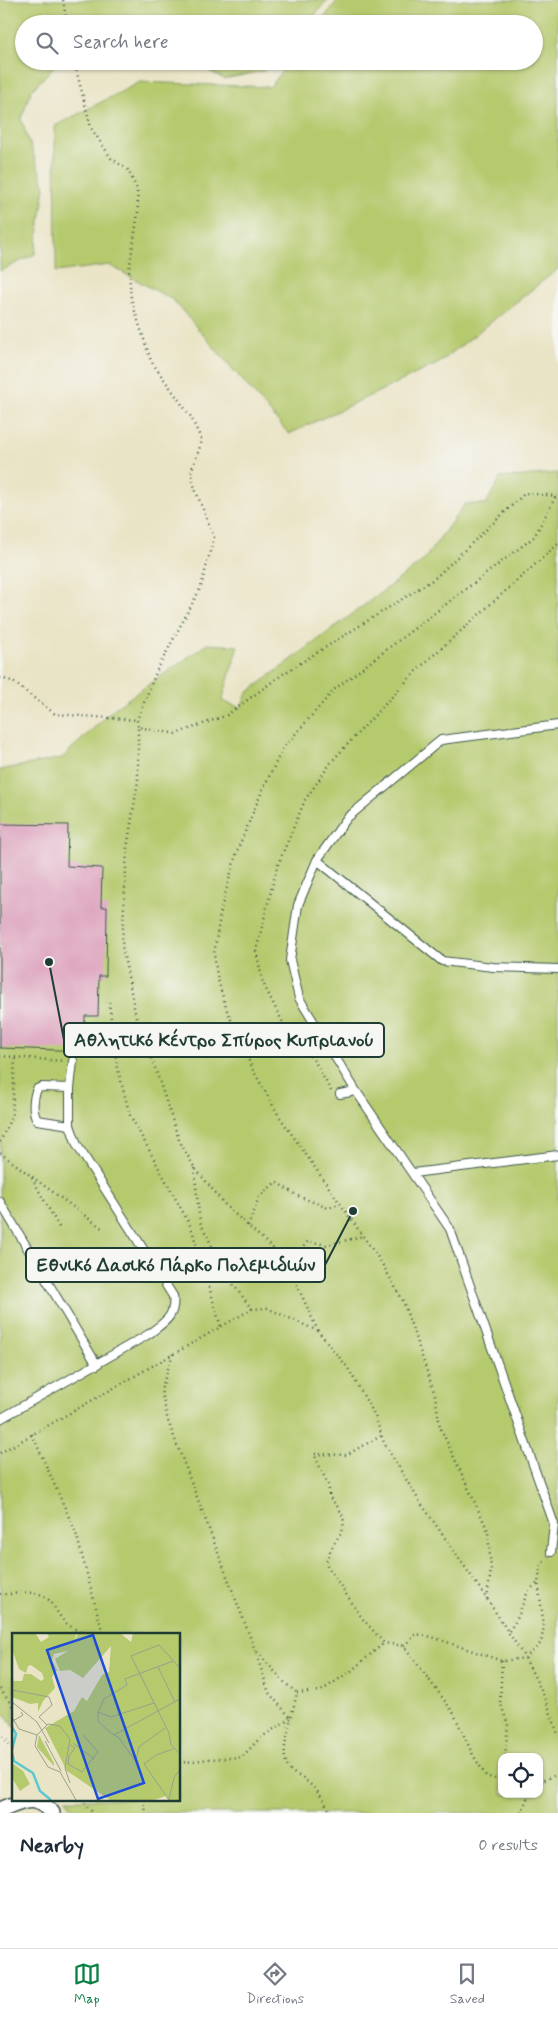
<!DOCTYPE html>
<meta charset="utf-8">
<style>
:root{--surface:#fff;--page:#f2f2f3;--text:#1f2937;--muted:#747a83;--line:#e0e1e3;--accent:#0b8043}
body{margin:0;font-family:Mynerve,sans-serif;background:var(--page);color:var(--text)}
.controls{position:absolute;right:15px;bottom:15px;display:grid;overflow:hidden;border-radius:10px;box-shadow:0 1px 4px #0004}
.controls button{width:45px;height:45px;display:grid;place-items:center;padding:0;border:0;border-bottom:1px solid var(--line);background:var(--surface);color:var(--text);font:25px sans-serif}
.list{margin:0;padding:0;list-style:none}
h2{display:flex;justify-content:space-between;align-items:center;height:65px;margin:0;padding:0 20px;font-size:21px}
h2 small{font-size:16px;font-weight:400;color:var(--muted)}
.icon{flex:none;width:28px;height:28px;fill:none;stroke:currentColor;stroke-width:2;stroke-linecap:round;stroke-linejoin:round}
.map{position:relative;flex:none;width:558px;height:1813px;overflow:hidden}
.search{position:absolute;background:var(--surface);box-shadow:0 1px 4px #0004;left:15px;right:15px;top:15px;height:55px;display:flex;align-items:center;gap:12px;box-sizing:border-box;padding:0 18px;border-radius:28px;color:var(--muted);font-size:19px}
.sheet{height:135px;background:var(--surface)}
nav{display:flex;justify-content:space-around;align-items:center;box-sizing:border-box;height:70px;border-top:1px solid var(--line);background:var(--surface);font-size:14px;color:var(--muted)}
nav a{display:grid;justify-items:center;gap:2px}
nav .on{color:var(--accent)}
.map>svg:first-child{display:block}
.green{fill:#b5c96d;stroke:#6a8350;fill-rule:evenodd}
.building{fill:#dc9fbb}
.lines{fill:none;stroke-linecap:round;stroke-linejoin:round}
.lane-casing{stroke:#3d564a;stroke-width:10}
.street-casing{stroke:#3d564a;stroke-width:18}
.path{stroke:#3d564a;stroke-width:2.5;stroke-dasharray:1 4;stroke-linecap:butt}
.lane{stroke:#fff;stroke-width:8}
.street{stroke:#fff;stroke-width:15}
.inset-river{fill:none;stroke:#5ac8cf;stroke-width:2.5}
.inset-road{fill:none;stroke:#99a18c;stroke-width:1}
.view{fill:#1d4ed8;fill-opacity:0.15;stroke:#1d4ed8;stroke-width:2.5}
.inset-edge{fill:none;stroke:#1f3d34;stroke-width:2.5}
.leader{fill:none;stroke:#1f3d34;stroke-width:2}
.callout-dot{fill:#1f3d34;stroke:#f6f6f2;stroke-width:2}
.callout{fill:#f6f6f2;stroke:#1f3d34;stroke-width:2}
.callout-label{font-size:19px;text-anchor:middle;font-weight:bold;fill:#1f3d34}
</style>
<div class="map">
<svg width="558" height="1813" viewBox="0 0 558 1813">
<rect width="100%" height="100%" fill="#f6f6f2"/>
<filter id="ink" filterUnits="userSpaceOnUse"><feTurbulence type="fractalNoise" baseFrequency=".02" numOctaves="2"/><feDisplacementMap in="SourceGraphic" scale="10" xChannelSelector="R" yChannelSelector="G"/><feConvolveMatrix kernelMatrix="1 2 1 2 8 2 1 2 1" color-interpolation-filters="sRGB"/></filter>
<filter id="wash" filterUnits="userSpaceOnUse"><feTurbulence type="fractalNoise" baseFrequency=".0096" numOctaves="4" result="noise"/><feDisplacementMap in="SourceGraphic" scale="20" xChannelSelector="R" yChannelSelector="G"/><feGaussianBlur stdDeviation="1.12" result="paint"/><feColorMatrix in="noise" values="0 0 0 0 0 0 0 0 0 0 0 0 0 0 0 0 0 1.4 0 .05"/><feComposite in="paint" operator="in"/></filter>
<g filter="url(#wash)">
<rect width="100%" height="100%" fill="#eae4c6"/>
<!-- green -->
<path class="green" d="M0,0H327L307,24H24V61H59L31,91L21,119L45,187L35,254L0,271Z
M338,0H558V269L439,363L289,434L173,300L109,265L56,272L55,126L140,82L270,87L290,61H534V24H319Z
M191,61H273L264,71L224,79Z
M558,473V1813H76L66,1799H179V1634H14V1726L0,1708V770L62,758L115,708L207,644L238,646L222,701L241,708L247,693L423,561L465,504H486L500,478ZM502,1757H539V1794H502Z"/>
<g id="blocks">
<!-- building -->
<path class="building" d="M0,824L68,825L67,866L102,868L101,907H107L106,976H99L98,1016H85L84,1040H115V1052L0,1048Z"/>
</g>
</g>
<g filter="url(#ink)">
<use href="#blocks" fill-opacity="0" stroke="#3d564a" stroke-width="1"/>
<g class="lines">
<defs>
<path id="lane" d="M317,860L347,818L441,740L558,725
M356,1091L299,998L290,960L298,905L317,860L442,961L493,967L558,969
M340,1094L356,1091L450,1229L554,1524L551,1552
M70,1125L37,1120C32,1111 33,1098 37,1089L41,1087L70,1088
M413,1173L558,1155
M0,1202L97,1365
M0,1419L149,1334C164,1322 176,1317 173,1296L77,1145L70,1125V1088L73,1061"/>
<path id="street" d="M0,1810C22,1802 35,1792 52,1813"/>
</defs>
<!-- lane casing -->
<use href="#lane" class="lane-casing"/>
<!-- street casing -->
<use href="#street" class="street-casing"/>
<!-- path -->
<path class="path" d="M63,0L67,24
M74,61L91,128L111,158L128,170L137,189L138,213L129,270L131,299L151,361L191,417L202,441L191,472L195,489L214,537L201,587L157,670L137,720L138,727
M0,678L12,681L55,714L137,720
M109,1002L117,1067L130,1115L191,1227L221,1327
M0,1056L63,1061
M331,1091L315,1062L284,1025L263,983L256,951L277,867L305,800L332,761L417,670L558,544
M0,1142L12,1115L15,1057
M0,1153L103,1229
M194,1168L200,1222L227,1276L252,1309
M32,1178L60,1229
M248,1226L259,1197L276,1182L298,1196L328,1208L339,1204
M288,1266L308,1241L327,1245L363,1236
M318,1331L285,1259L226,1206L194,1167L179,1140L154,1065L137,1022L122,946L127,848L138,781V727L176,734L227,715L283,674L434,579L525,493L556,496
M173,1354L161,1390L168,1421L255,1650L269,1693L291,1718
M32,1434L76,1533L103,1634
M381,1436L346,1455L314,1454L329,1487V1497C361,1530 332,1532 326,1564L362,1618L384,1643L404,1646L453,1712L473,1755L486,1776L502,1781
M0,1453L252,1309L267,1308L318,1331L348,1368L375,1416L384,1443L418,1499L487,1599L525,1658L546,1700L558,1734
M0,1594C12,1595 32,1590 42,1595C54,1601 56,1614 65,1622C70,1627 79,1631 85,1634
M487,1599L491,1570L488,1531L440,1427L435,1395L403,1301L381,1262L279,1116L253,1070L226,1008L217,976L214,954L221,909L237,851L262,791L283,748L335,689L534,537L556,496H558
M509,1631L517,1619L528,1591L538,1583
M404,1646L416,1634L432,1637L502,1661L525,1658L541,1643L544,1626L538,1583L541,1565L545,1560
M257,1652L285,1683L297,1693L291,1718
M502,1661L500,1702L508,1724L505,1757
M0,1689L14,1708
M297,1693L321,1691L351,1671L384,1643
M0,1732L14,1750
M179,1763L209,1759L242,1757L260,1738L291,1718C288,1732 281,1751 287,1765C290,1773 298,1775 304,1779C316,1788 324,1800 331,1813
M539,1782L558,1774
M81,1799L93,1813
M144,1799L146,1813
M521,1813L529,1794"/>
<!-- lane -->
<use href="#lane" class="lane"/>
<!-- street -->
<use href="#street" class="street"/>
</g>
</g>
<!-- overview -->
<g transform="translate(12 1633)">
<rect width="168" height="168" fill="#eae4c6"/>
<path d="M0,0H23L29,9L37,4L35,0H64L63,8L66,0H108L119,9L121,0H167V167H156L154,163L142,167H98L55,138L33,95L62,78L70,64L75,68L90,42L97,39L99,13L71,45L58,37L48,38L43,26L56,18L42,21L40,27L45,37L40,44L43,55L31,68L26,79V70L18,71L0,64V41L2,48H10L12,41H19L29,48L32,46L30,40L19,32L16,33L14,40L7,36L0,16ZM27,102L42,130V133L25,114ZM0,130L11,138L18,151L8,158L0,145Z" fill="#b5c96d"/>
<path class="inset-river" d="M0,94L4,101L0,117M0,120L2,128L21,140L28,158L39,167"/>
<path class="inset-road" d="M146,34L163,69M168,35L147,12L119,23L157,100L159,112L168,121M0,57L37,64L40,72L27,84L35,92M0,69L25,89L37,110M86,79L92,66L115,52L113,46L161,28M0,84L7,96L25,102M1,88L11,82L9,79M95,97L86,88V79L99,84L142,70M95,97L107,105L124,129M102,102L168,66M33,108L49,138M61,110L82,126M58,112L63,115L57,123L56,131L70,139L86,119L71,102M124,127L127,114L153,95M58,150L53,135L58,106L48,93L36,91L25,102L23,113L36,134L48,139L64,167M157,166L162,145L168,136M157,167L132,131L144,122L161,116"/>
<path class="view" d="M81,2L132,150L86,166L35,17Z"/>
<rect width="168" height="168" class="inset-edge"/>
</g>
<!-- callouts -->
<path class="leader" d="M49 962L64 1040M353 1211L325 1265"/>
<g class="callout-dot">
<circle cx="49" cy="962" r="5"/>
<circle cx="353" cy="1211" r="5"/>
</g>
<g class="callout">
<rect x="64" y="1023" width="320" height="34" rx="5"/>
<rect x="26" y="1248" width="299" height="34" rx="5"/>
</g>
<g class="callout-label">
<text x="224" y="1046">Αθλητικό Κέντρο Σπύρος Κυπριανού</text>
<text x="176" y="1271">Εθνικό Δασικό Πάρκο Πολεμιδιών</text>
</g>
</svg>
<div class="controls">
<button><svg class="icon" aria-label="locate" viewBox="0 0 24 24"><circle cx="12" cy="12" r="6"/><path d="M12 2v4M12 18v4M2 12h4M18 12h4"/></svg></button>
</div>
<div class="search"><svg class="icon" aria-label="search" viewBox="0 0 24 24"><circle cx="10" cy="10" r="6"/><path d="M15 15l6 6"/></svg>Search here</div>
</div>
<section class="sheet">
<h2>Nearby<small>0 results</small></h2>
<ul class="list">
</ul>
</section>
<nav>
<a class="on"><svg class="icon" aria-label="map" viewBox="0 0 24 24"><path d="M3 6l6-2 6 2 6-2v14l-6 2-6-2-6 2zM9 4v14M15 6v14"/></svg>Map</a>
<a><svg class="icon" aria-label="directions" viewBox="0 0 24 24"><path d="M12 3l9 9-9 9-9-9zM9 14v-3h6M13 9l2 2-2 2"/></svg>Directions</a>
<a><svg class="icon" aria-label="saved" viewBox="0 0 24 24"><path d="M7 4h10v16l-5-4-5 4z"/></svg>Saved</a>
</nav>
